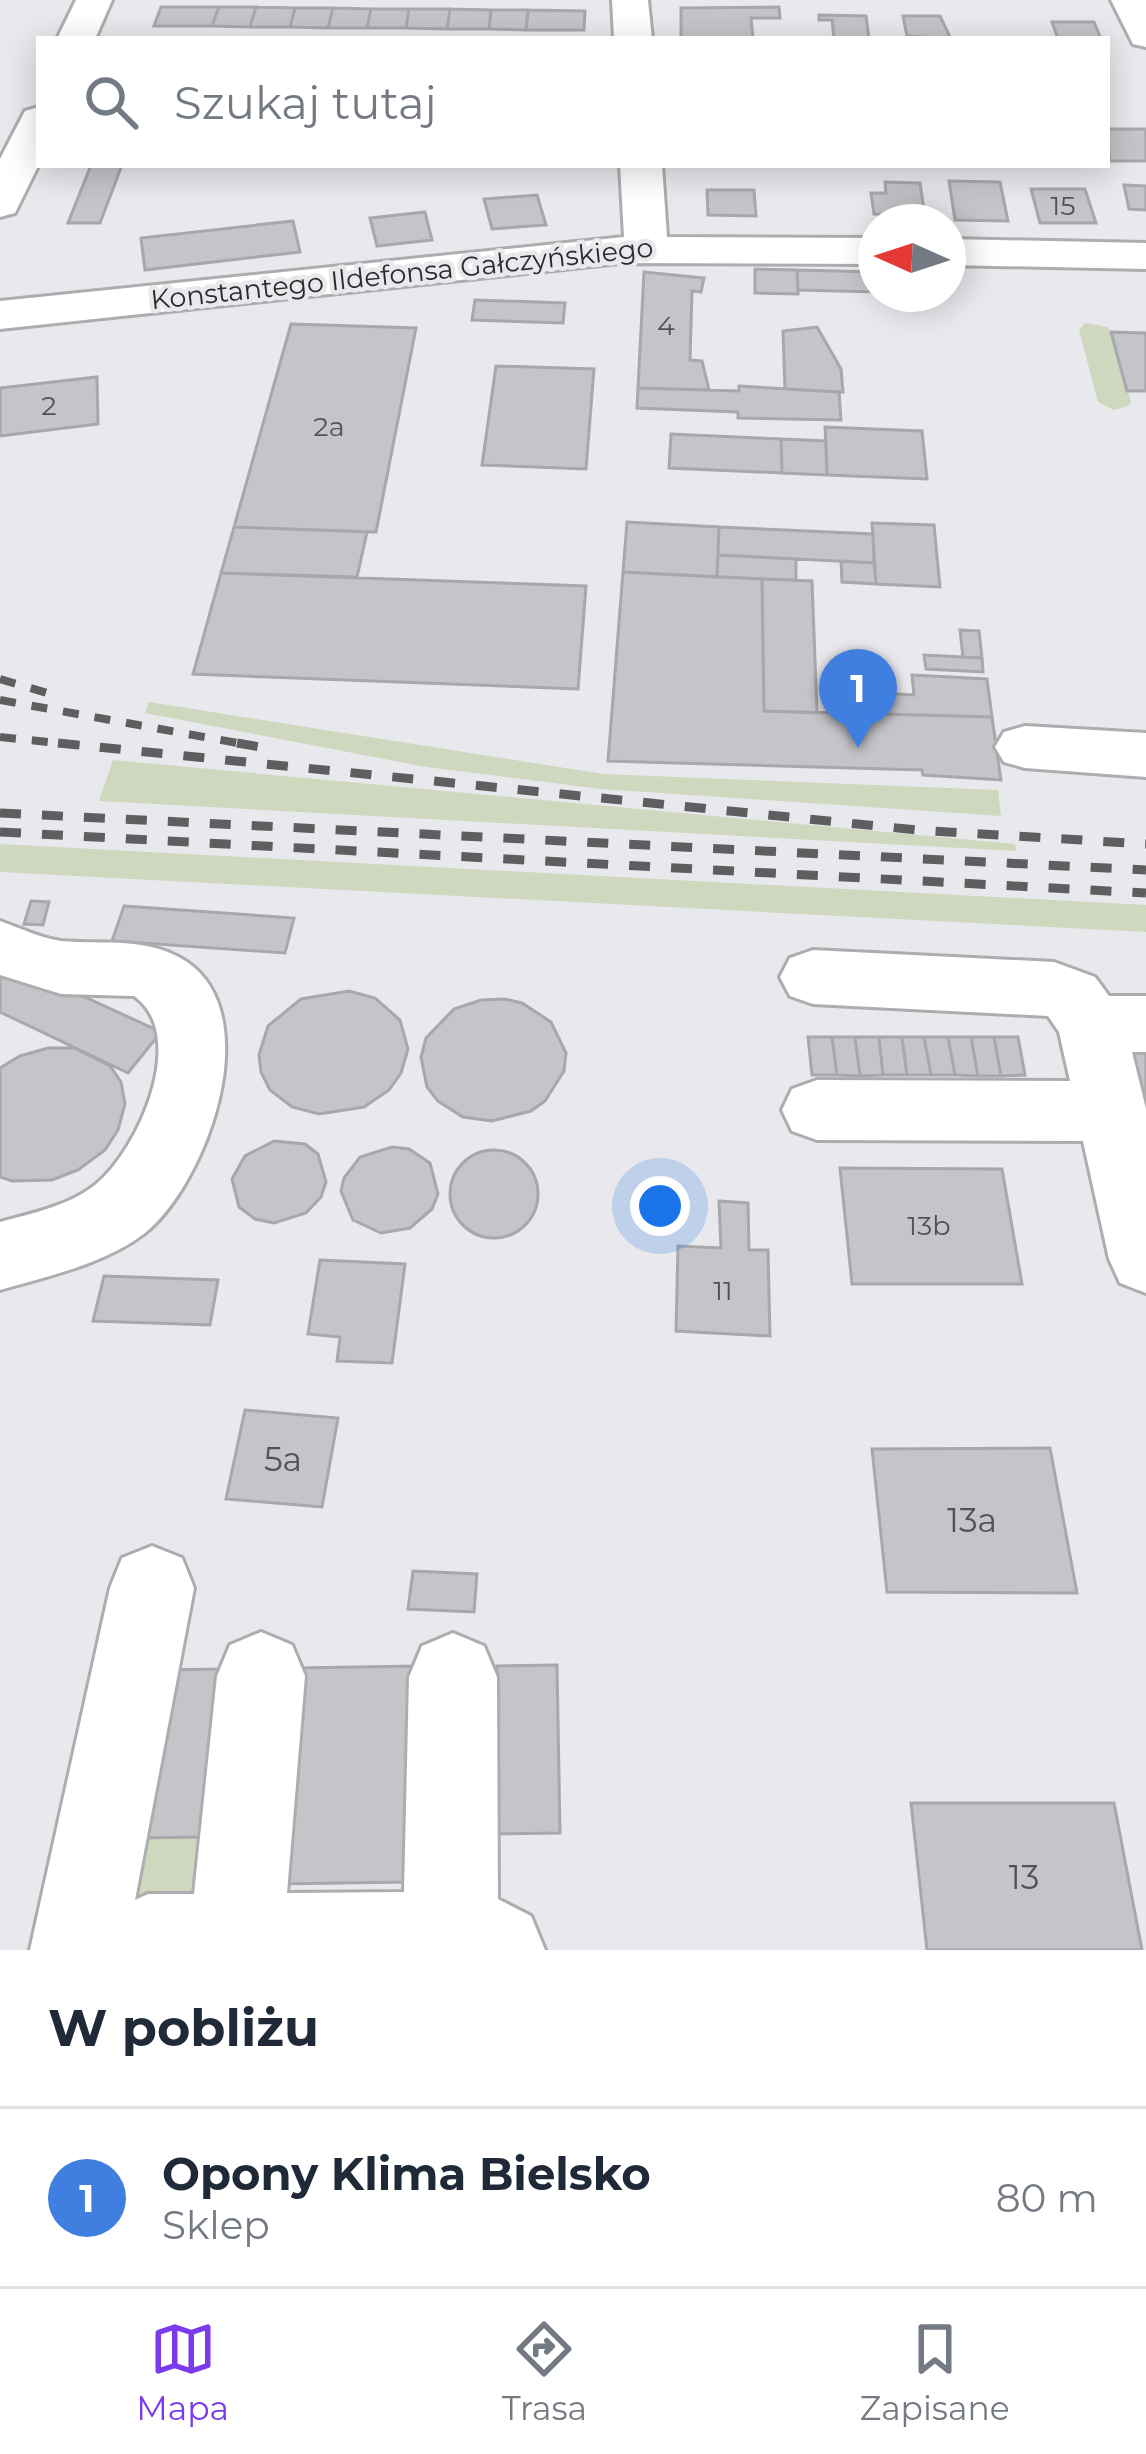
<!DOCTYPE html>
<html lang="pl">
<meta charset="utf-8">
<style>
:root{--surface:#fff;--page:#f2f2f3;--text:#1f2937;--muted:#747a83;--line:#e0e1e3;--accent:#7c3aed}
body{margin:0;font-family:Montserrat,sans-serif;background:var(--page);color:var(--text)}
.compass{position:absolute;left:858px;top:204px;width:108px;height:108px;border-radius:50%;background:var(--surface);box-shadow:0 6px 30px #0003;rotate:273deg}
.you{position:absolute;left:660px;top:1206px;width:42px;height:42px;margin:-30px;border:9px solid #fff;border-radius:50%;background:#1a73e8;box-shadow:0 0 0 18px #1a73e833}
.badge{display:grid;place-items:center;width:78px;height:78px;border-radius:50%;background:var(--accent);color:#fff;font-size:39px;font-weight:700}
.pin{position:absolute;translate:-50% -99px;filter:drop-shadow(0 3px 6px #0008)}
.pin::after{content:'';position:absolute;top:63px;width:42px;height:36px;background:inherit;clip-path:polygon(0 0,100% 0,50% 100%)}
.list{margin:0;padding:0;list-style:none}
h2{display:flex;justify-content:space-between;align-items:center;height:156px;margin:0;padding:0 48px;font-size:51px}
h2 small{font-size:39px;font-weight:400;color:var(--muted)}
.list li{display:grid;grid-template-columns:78px 1fr auto;gap:36px;align-items:center;box-sizing:border-box;height:180px;padding:0 48px;border-top:3px solid var(--line)}
.list b{display:block;font-size:45px;white-space:nowrap}
.list p{margin:0;font-size:39px;white-space:nowrap;color:var(--muted)}
.list em{font-size:39px;font-style:normal;color:var(--muted)}
.icon{flex:none;width:66px;height:66px;fill:none;stroke:currentColor;stroke-width:2;stroke-linecap:round;stroke-linejoin:round}
.map{position:relative;flex:none;width:1146px;height:1950px;overflow:hidden}
.search{position:absolute;background:var(--surface);box-shadow:0 6px 30px #0003;left:36px;right:36px;top:36px;height:132px;display:flex;align-items:center;gap:30px;box-sizing:border-box;padding:0 42px;border-radius:0px;color:var(--muted);font-size:45px}
.sheet{height:336px;background:var(--surface)}
nav{display:flex;justify-content:space-around;align-items:center;box-sizing:border-box;height:168px;border-top:3px solid var(--line);background:var(--surface);font-size:33px;color:var(--muted)}
nav a{display:grid;justify-items:center;gap:6px}
nav .on{color:var(--accent)}
.map>svg:first-child{display:block}
.green{fill:#cdd8be}
.building{fill:#c5c4c8;stroke:#a8a7ab;stroke-width:3}
.lines{fill:none;stroke-linecap:round;stroke-linejoin:round}
.minor-casing{stroke:#adadb0;stroke-width:6}
.minor{fill:#fff;fill-rule:evenodd}
.rail-far1{stroke:#5e5d5f;stroke-width:8;stroke-dasharray:16 16;stroke-linecap:butt}
.rail{stroke:#5e5d5f;stroke-width:9;stroke-dasharray:21 21;stroke-linecap:butt}
.labels{text-anchor:middle;stroke-width:9;stroke-linejoin:round;paint-order:stroke}
.number-label{font-size:27px;fill:#525153}
.far-street-label{font-size:27px;fill:#2b2b2c;stroke:#e9e8ec}
.near-number-label{font-size:33px;fill:#525153}
</style>
<div class="map">
<svg width="1146" height="1950" viewBox="0 0 1146 1950">
<rect width="100%" height="100%" fill="#e9e8ec"/>
<!-- green -->
<path class="green" d="M1085,323L1108,327L1131,402L1128,406L1114,410L1098,402L1079,330Z
M149,702L603,774L998,790L1001,816L601,789L426,767L145,713Z
M113,760L1015,844L1016,851L99,801Z
M0,844L1146,905V932L0,872Z
M202,1837L204,1909L87,1950L137,1838Z"/>
<!-- building -->
<path class="building" d="M161,7H219L212,26H154Z
M219,7H256L250,27L212,26Z
M256,7L295,8L290,27H250Z
M779,7L780,18H751L753,39H681V8Z
M295,8H333L328,28L290,27Z
M333,8L371,9L367,28H328Z
M371,9H409L406,28H367Z
M409,9H450L447,29L406,28Z
M450,9L491,10L489,29H447Z
M491,10H528L526,30L489,29Z
M528,10L585,11L584,30H526Z
M819,15L866,16L869,39L834,38L832,20H819Z
M903,16H940L951,39L907,36Z
M1052,22H1094L1101,39H1058Z
M1107,129H1146V161H1110Z
M91,165H122L100,223H68Z
M949,181L1000,182L1008,221L955,220Z
M885,182L920,183L925,216L874,214L871,193H886Z
M1124,185L1146,186V210L1129,209Z
M1031,189H1085L1096,223H1040Z
M707,190H754L756,216L708,215Z
M537,195L546,225L492,229L484,199Z
M425,212L432,240L377,246L370,218Z
M293,221L300,252L145,270L141,238Z
M755,269L797,270L798,294L755,293Z
M797,270L876,272V292L798,290Z
M644,272L704,278L701,292L692,291L690,360L702,361L709,390L638,388Z
M475,300L565,303L563,323L472,320Z
M291,324L416,328L376,532L234,527Z
M817,327L841,369L843,392L785,389L783,331Z
M1111,332L1146,333V391H1127Z
M496,366L594,369L586,469L482,465Z
M97,377L98,424L0,436V388Z
M739,386L839,392L841,420L738,418V412L637,408L638,388L739,391Z
M825,427L922,431L927,479L827,475Z
M671,434L781,439L782,473L669,468Z
M781,439L826,441L827,475L782,473Z
M627,522L719,527L717,577L623,572Z
M872,523L934,525L940,587L876,584Z
M234,527L367,532L357,577L221,573Z
M719,527L873,534L874,563L718,555Z
M718,555L796,559V580L717,577Z
M841,561L874,563L876,584L842,582Z
M623,572L762,579L764,711L992,717L1001,780L923,775L922,770L608,761Z
M221,573L586,586L578,689L193,674Z
M762,579L812,581L817,713L764,711Z
M960,630L979,631L982,658L963,657Z
M924,655L982,658L983,672L926,669Z
M912,675L987,679L992,717L882,714L879,693L914,695Z
M31,901L49,902L43,925L24,924Z
M124,906L294,918L285,953L112,941Z
M0,958L161,1032L128,1073L0,1012Z
M349,991L375,998L400,1020L408,1049L401,1073L389,1090L364,1107L319,1114L292,1107L270,1090L261,1072L259,1055L268,1026L301,999Z
M504,999L522,1003L551,1022L566,1053L564,1071L545,1101L531,1111L492,1121L463,1117L438,1101L427,1087L421,1057L426,1038L454,1009L481,1000Z
M808,1037H832L837,1075H812Z
M832,1037H855L860,1076L837,1075Z
M855,1037H879L883,1075L860,1076Z
M879,1037H902L907,1075H883Z
M902,1037H924L931,1075H907Z
M924,1037H948L955,1075H931Z
M948,1037H971L978,1076L955,1075Z
M971,1037H994L1001,1076H978Z
M994,1037H1018L1025,1075L1001,1076Z
M1118,1044H1146V1137Z
M48,1048H74L110,1066L121,1082L125,1104L118,1130L105,1150L78,1170L52,1180L12,1181L0,1177V1068L20,1056Z
M274,1141L305,1144L318,1154L326,1182L321,1197L306,1213L274,1223L255,1219L239,1207L232,1179L245,1156Z
M392,1147L409,1149L430,1163L438,1194L432,1209L410,1228L381,1233L353,1220L341,1191L344,1178L360,1157Z
M450 1194a44 44 0 1 1 88 0a44 44 0 1 1-88 0Z
M840,1168L1002,1169L1022,1284H852Z
M719,1201L748,1203L749,1250H768L770,1336L676,1331L678,1246L721,1248Z
M320,1260L405,1264L392,1363L337,1361L340,1337L308,1334Z
M104,1276L218,1280L210,1325L93,1321Z
M245,1410L338,1418L322,1507L226,1499Z
M1050,1448L1077,1593L887,1592L872,1449Z
M413,1571L477,1574L474,1612L408,1609Z
M557,1665L560,1833L496,1834L497,1666Z
M416,1666L407,1882L278,1884L297,1668Z
M222,1669L202,1837L136,1838L159,1670Z
M911,1803H1114L1142,1950H927Z"/>
<g class="lines">
<defs>
<path id="minor" d="M76,0H112L95,39H57Z
M612,0H648L652,39H614Z
M1111,0H1146V47L1133,44Z
M39,107V164L15,213L0,217V159L25,111Z
M620,165H662L667,237L876,238V264L620,263L0,329V301L624,237Z
M948,239L1146,243V269L948,265Z
M1025,726L1146,733V777L1025,768L1004,762L995,747L1004,732Z
M0,921C20,928 40,938 61,941C104,945 148,936 187,962C267,1017 206,1184 145,1233C105,1264 48,1276 0,1290V1222C33,1213 68,1206 95,1185C138,1151 190,1035 134,996L61,994L0,975Z
M813,950L1054,962L1095,977L1109,996H1146V1052H1132L1146,1109V1293L1120,1283L1109,1259L1083,1141L817,1140L792,1131L782,1110L792,1089L817,1080L1070,1081L1059,1032L1048,1016L813,1004L790,996L780,977L790,958Z
M152,1546L182,1558L194,1588L135,1900L148,1894H194L217,1676L230,1645L261,1632L292,1645L305,1676L287,1893L404,1892L409,1677L422,1646L453,1633L484,1646L497,1677L498,1899L531,1916L545,1950H30L110,1588L122,1558Z"/>
</defs>
<!-- minor casing -->
<use href="#minor" class="minor-casing"/>
<!-- minor -->
<use href="#minor" class="minor"/>
<!-- rail-far1 -->
<path class="rail-far1" d="M0,679L47,693
M0,700L254,746
M0,737L87,746"/>
<!-- rail -->
<path class="rail" d="M58,743L917,830L1146,844
M237,743L260,747
M0,813L1146,870
M0,832L1146,893"/>
</g>
<g class="labels">
<!-- number labels -->
<g class="number-label">
<text x="1063" y="215">15</text>
<text x="666" y="335">4</text>
<text x="49" y="415">2</text>
<text x="329" y="436">2a</text>
<text x="929" y="1235">13b</text>
<text x="723" y="1300">11</text>
</g>
<!-- far-street labels -->
<g class="far-street-label">
<text transform="translate(402 274) rotate(-6)" y="9">Konstantego Ildefonsa Gałczyńskiego</text>
</g>
<!-- near-number labels -->
<g class="near-number-label">
<text x="283" y="1471">5a</text>
<text x="972" y="1532">13a</text>
<text x="1024" y="1889">13</text>
</g>
</g>
</svg>
<svg class="compass" viewBox="-18 -18 36 36"><path d="M0-13l5 13h-10z" fill="#e53935"/><path d="M0 13l5-13h-10z" fill="#747a83"/></svg>
<div class="you"></div>
<div class="pin badge" style="left:858px;top:748px;background:#3f7fe0">1</div>
<div class="search"><svg class="icon" aria-label="search" viewBox="0 0 24 24"><circle cx="10" cy="10" r="6"/><path d="M15 15l6 6"/></svg>Szukaj tutaj</div>
</div>
<section class="sheet">
<h2>W pobliżu<small></small></h2>
<ul class="list">
<li><span class="badge" style="background:#3f7fe0">1</span><div><b>Opony Klima Bielsko</b><p>Sklep</p></div><em>80 m</em></li>
</ul>
</section>
<nav>
<a class="on"><svg class="icon" aria-label="map" viewBox="0 0 24 24"><path d="M3 6l6-2 6 2 6-2v14l-6 2-6-2-6 2zM9 4v14M15 6v14"/></svg>Mapa</a>
<a><svg class="icon" aria-label="directions" viewBox="0 0 24 24"><path d="M12 3l9 9-9 9-9-9zM9 14v-3h6M13 9l2 2-2 2"/></svg>Trasa</a>
<a><svg class="icon" aria-label="saved" viewBox="0 0 24 24"><path d="M7 4h10v16l-5-4-5 4z"/></svg>Zapisane</a>
</nav>
